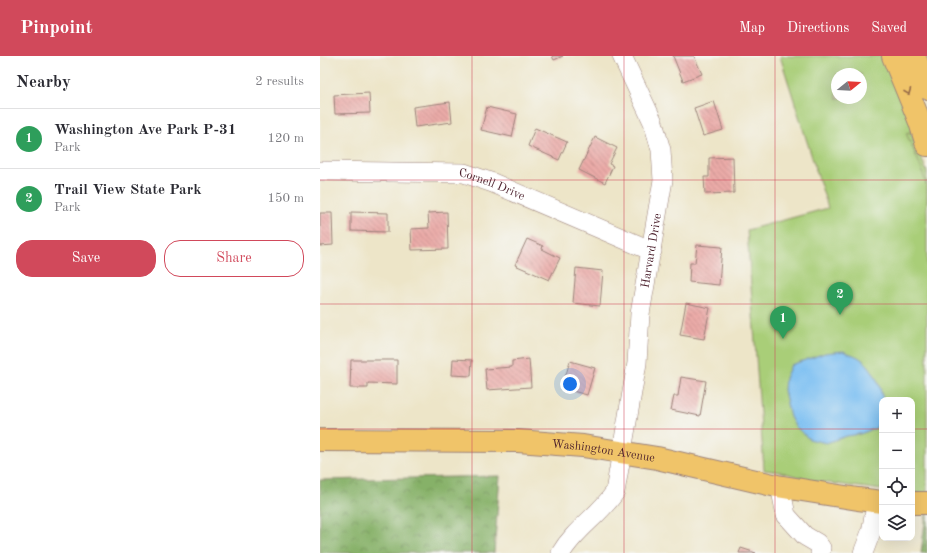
<!DOCTYPE html>
<meta charset="utf-8">
<style>
:root{--surface:#fff;--page:#f2f2f3;--text:#2b2b33;--muted:#7c7c81;--line:#e1e1e2;--accent:#d1495b}
body{margin:0;font-family:"Old Standard TT",serif;background:var(--page);color:var(--text)}
.controls{position:absolute;right:12px;bottom:12px;display:grid;overflow:hidden;border-radius:8px;box-shadow:0 4px 16px #0002}
.controls button{width:36px;height:36px;display:grid;place-items:center;padding:0;border:0;border-bottom:1px solid var(--line);background:var(--surface);color:var(--text);font:20px sans-serif}
.compass{position:absolute;left:511px;top:12px;width:36px;height:36px;border-radius:50%;background:var(--surface);box-shadow:0 4px 16px #0002;rotate:72deg}
.you{position:absolute;left:250px;top:328px;width:14px;height:14px;margin:-10px;border:3px solid #fff;border-radius:50%;background:#1a73e8;box-shadow:0 0 0 6px #1a73e833}
.badge{display:grid;place-items:center;width:26px;height:26px;border-radius:50%;background:var(--accent);color:#fff;font-size:13px;font-weight:700}
.pin{position:absolute;translate:-50% -33px;filter:drop-shadow(0 1px 2px #0008)}
.pin::after{content:'';position:absolute;top:21px;width:14px;height:12px;background:inherit;clip-path:polygon(0 0,100% 0,50% 100%)}
.list{margin:0;padding:0;list-style:none}
h2{display:flex;justify-content:space-between;align-items:center;height:52px;margin:0;padding:0 16px;font-size:17px}
h2 small{font-size:13px;font-weight:400;color:var(--muted)}
.list li{display:grid;grid-template-columns:26px 1fr auto;gap:12px;align-items:center;box-sizing:border-box;height:60px;padding:0 16px;border-top:1px solid var(--line)}
.list b{display:block;font-size:15px;white-space:nowrap}
.list p{margin:0;font-size:13px;white-space:nowrap;color:var(--muted)}
.list em{font-size:13px;font-style:normal;color:var(--muted)}
.actions{display:flex;gap:8px;padding:12px 16px}
.actions a{flex:1;padding:9px 0;border:1px solid var(--accent);border-radius:16px;text-align:center;font-size:14px;color:var(--accent)}
.actions .main{background:var(--accent);color:#fff}
.icon{flex:none;width:22px;height:22px;fill:none;stroke:currentColor;stroke-width:2;stroke-linecap:round;stroke-linejoin:round}
.map{position:relative;flex:none;width:607px;height:497px;overflow:hidden}
header{display:flex;align-items:center;gap:24px;box-sizing:border-box;height:56px;padding:0 20px;background:var(--accent);color:#fff}
header strong{font-size:19px}
nav{display:flex;gap:22px;margin-inline-start:auto;font-size:14px}
main{display:flex}
aside{flex:1;background:var(--surface)}
.map>svg:first-child{display:block}
.grass{fill:url(#grass-dots);stroke:#7a7652}
.forest{fill:url(#forest-crowns);stroke:#68684a}
.park{fill:#a9ce78;stroke:#7a7652;fill-rule:evenodd}
.water{fill:#7bbff2;stroke:#626f8e}
.building{fill:url(#building-back-hatch)}
.lines{fill:none;stroke-linecap:round;stroke-linejoin:round}
.minor-casing{stroke:#9c827a;stroke-width:20}
.major-casing{stroke:#9c827a;stroke-width:24}
.highway-casing{stroke:#9c827a;stroke-width:24}
.minor{stroke:#fff;stroke-width:19}
.major{stroke:#f0c469;stroke-width:22}
.highway{stroke:#f0c469;stroke-width:22}
.oneway{stroke:#956947}
.grid{fill:none;stroke:#d1495b;stroke-width:1;stroke-opacity:0.55}
.labels{text-anchor:middle;stroke-width:4;stroke-linejoin:round;paint-order:stroke}
.street-label{font-size:12px;fill:#4a1f2b;stroke:#f6f6f2}
</style>
<header>
<strong>Pinpoint</strong>
<nav><a>Map</a><a>Directions</a><a>Saved</a></nav>
</header>
<main>
<aside>
<h2>Nearby<small>2 results</small></h2>
<ul class="list">
<li><span class="badge" style="background:#2e9e5b">1</span><div><b>Washington Ave Park P-31</b><p>Park</p></div><em>120 m</em></li>
<li><span class="badge" style="background:#2e9e5b">2</span><div><b>Trail View State Park</b><p>Park</p></div><em>150 m</em></li>
</ul>
<div class="actions"><a class="main">Save</a><a>Share</a></div>
</aside>
<div class="map">
<svg width="607" height="497" viewBox="0 0 607 497">
<defs>
<pattern id="grass-dots" width="8" height="8" patternUnits="userSpaceOnUse"><rect width="8" height="8" fill="#a9ce78"/><path d="M2 2h.1M6 6h.1" fill="none" stroke="#93b068" stroke-width="1.8" stroke-linecap="round"/></pattern>
<pattern id="forest-crowns" width="20" height="18" patternUnits="userSpaceOnUse"><rect width="20" height="18" fill="#86b168"/><path d="M2 6a3 3 0 1 1 6 0M12 15a3 3 0 1 1 6 0" fill="none" stroke="#708f56"/></pattern>
<pattern id="building-back-hatch" width="6" height="6" patternUnits="userSpaceOnUse"><rect width="6" height="6" fill="#ebaba8"/><path d="M-1 5l2 2M0 0l6 6M5-1l2 2" fill="none" stroke="#c08b89"/></pattern>
</defs>
<rect width="100%" height="100%" fill="#f6f6f2"/>
<filter id="ink" filterUnits="userSpaceOnUse"><feTurbulence type="fractalNoise" baseFrequency=".025" numOctaves="2"/><feDisplacementMap in="SourceGraphic" scale="8" xChannelSelector="R" yChannelSelector="G"/><feConvolveMatrix kernelMatrix="1 2 1 2 8 2 1 2 1" color-interpolation-filters="sRGB"/></filter>
<filter id="wash" filterUnits="userSpaceOnUse"><feTurbulence type="fractalNoise" baseFrequency=".012" numOctaves="4" result="noise"/><feDisplacementMap in="SourceGraphic" scale="16" xChannelSelector="R" yChannelSelector="G"/><feGaussianBlur stdDeviation="0.9" result="paint"/><feColorMatrix in="noise" values="0 0 0 0 0 0 0 0 0 0 0 0 0 0 0 0 0 1.4 0 .05"/><feComposite in="paint" operator="in"/></filter>
<g filter="url(#wash)">
<rect width="100%" height="100%" fill="#ede5c8"/>
<!-- grass -->
<path class="grass" d="M561,0L607,116V150Z"/>
<!-- forest -->
<path class="forest" d="M180,420L174,497H0V424Z
M606,457H607V497H601Z"/>
<!-- park -->
<path class="park" d="M460,0H564L595,74L586,77L600,109L607,131V438L592,437V344H562V434L494,425L461,416L444,414L427,174L508,152ZM517,18H541V42H517Z"/>
<!-- water -->
<path class="water" d="M523,295C528,297 534,299 538,301C553,309 560,329 563,344H562V361L556,372L540,378L527,380L506,387L489,383L475,370L470,361L464,334L465,322L471,309L505,297Z"/>
<g id="blocks">
<!-- building -->
<path class="building" d="M232,0H243L234,4Z
M353,0H374L382,18L363,25Z
M49,37L50,57L15,58L14,39Z
M394,45L403,74L383,80L374,52Z
M130,46L132,66L95,71L93,51Z
M167,51L197,58L192,81L161,74Z
M215,72L247,86L239,104L208,90Z
M275,81L297,92L289,108L293,110L285,127L259,114Z
M413,101L414,137L385,138L384,121H389V102Z
M31,156L68,157V176L31,175Z
M127,156L128,193L92,194L91,173L109,172L108,157Z
M0,157H12L13,189L0,190Z
M207,183L223,190L222,193L240,202L229,224L195,209Z
M377,189L402,191L399,229L369,226L370,207H375Z
M256,212L283,215L280,250L253,247Z
M366,247L390,252L384,283L360,279Z
M133,303L152,304L151,320L132,319Z
M209,303L211,331L167,334L165,313L192,311V305Z
M31,304H77V328L48,327V332H30Z
M250,305L275,312L267,339L242,332Z
M361,321L386,325L380,360L351,354L354,340H358Z
M421,492L436,497H419Z"/>
</g>
</g>
<g filter="url(#ink)">
<use href="#blocks" fill-opacity="0" stroke="#9c827a" stroke-width="1"/>
<g class="lines">
<defs>
<g id="minor">
<path id="s1" d="M0,115L144,117L173,127L332,195"/>
<path d="M460,430L466,459L485,480L497,487L501,492L500,497"/>
<path id="s2" d="M241,497C255,473 280,459 295,436L317,307L320,258L343,124L341,94L333,66L302,0"/>
<path d="M543,497L551,476L557,445"/>
</g>
<g id="major">
<path id="s3" d="M0,384L198,385L263,390L337,402L457,430L538,443L562,446"/>
<path d="M592,447H607"/>
</g>
<path id="highway" d="M573,0L600,66L607,89
M594,0L607,32"/>
</defs>
<!-- minor casing -->
<use href="#minor" class="minor-casing"/>
<!-- major casing -->
<use href="#major" class="major-casing"/>
<!-- highway casing -->
<use href="#highway" class="highway-casing"/>
<!-- minor -->
<use href="#minor" class="minor"/>
<!-- major -->
<use href="#major" class="major"/>
<!-- highway -->
<use href="#highway" class="highway"/>
</g>
<!-- one-way arrows -->
<defs><path id="oneway-chevron" d="M-2-3.5L2.5 0L-2 3.5" fill="none" stroke-width="1.6" stroke-linecap="round" stroke-linejoin="round"/></defs>
<use class="oneway" href="#oneway-chevron" transform="translate(588 36) rotate(68)"/>
</g>
<!-- grid -->
<path class="grid" d="M152,0V497M304,0V497M455,0V497M0,124H607M0,248H607M0,373H562M592,373H607"/>
<g class="labels">
<!-- street labels -->
<g class="street-label">
<text dy="4" stroke="none"><textPath href="#s1" startOffset="174">Cornell Drive</textPath></text>
<text dy="4" stroke="none"><textPath href="#s2" startOffset="326">Harvard Drive</textPath></text>
<text dy="4" stroke="none"><textPath href="#s3" startOffset="284">Washington Avenue</textPath></text>
</g>
</g>
</svg>
<div class="controls">
<button>+</button>
<button>−</button>
<button><svg class="icon" aria-label="locate" viewBox="0 0 24 24"><circle cx="12" cy="12" r="6"/><path d="M12 2v4M12 18v4M2 12h4M18 12h4"/></svg></button>
<button><svg class="icon" aria-label="layers" viewBox="0 0 24 24"><path d="M12 4l9 5-9 5-9-5zM3 14l9 5 9-5"/></svg></button>
</div>
<svg class="compass" viewBox="-18 -18 36 36"><path d="M0-13l5 13h-10z" fill="#e53935"/><path d="M0 13l5-13h-10z" fill="#7c7c81"/></svg>
<div class="you"></div>
<div class="pin badge" style="left:463px;top:283px;background:#2e9e5b">1</div>
<div class="pin badge" style="left:520px;top:259px;background:#2e9e5b">2</div>
</div>
</main>
